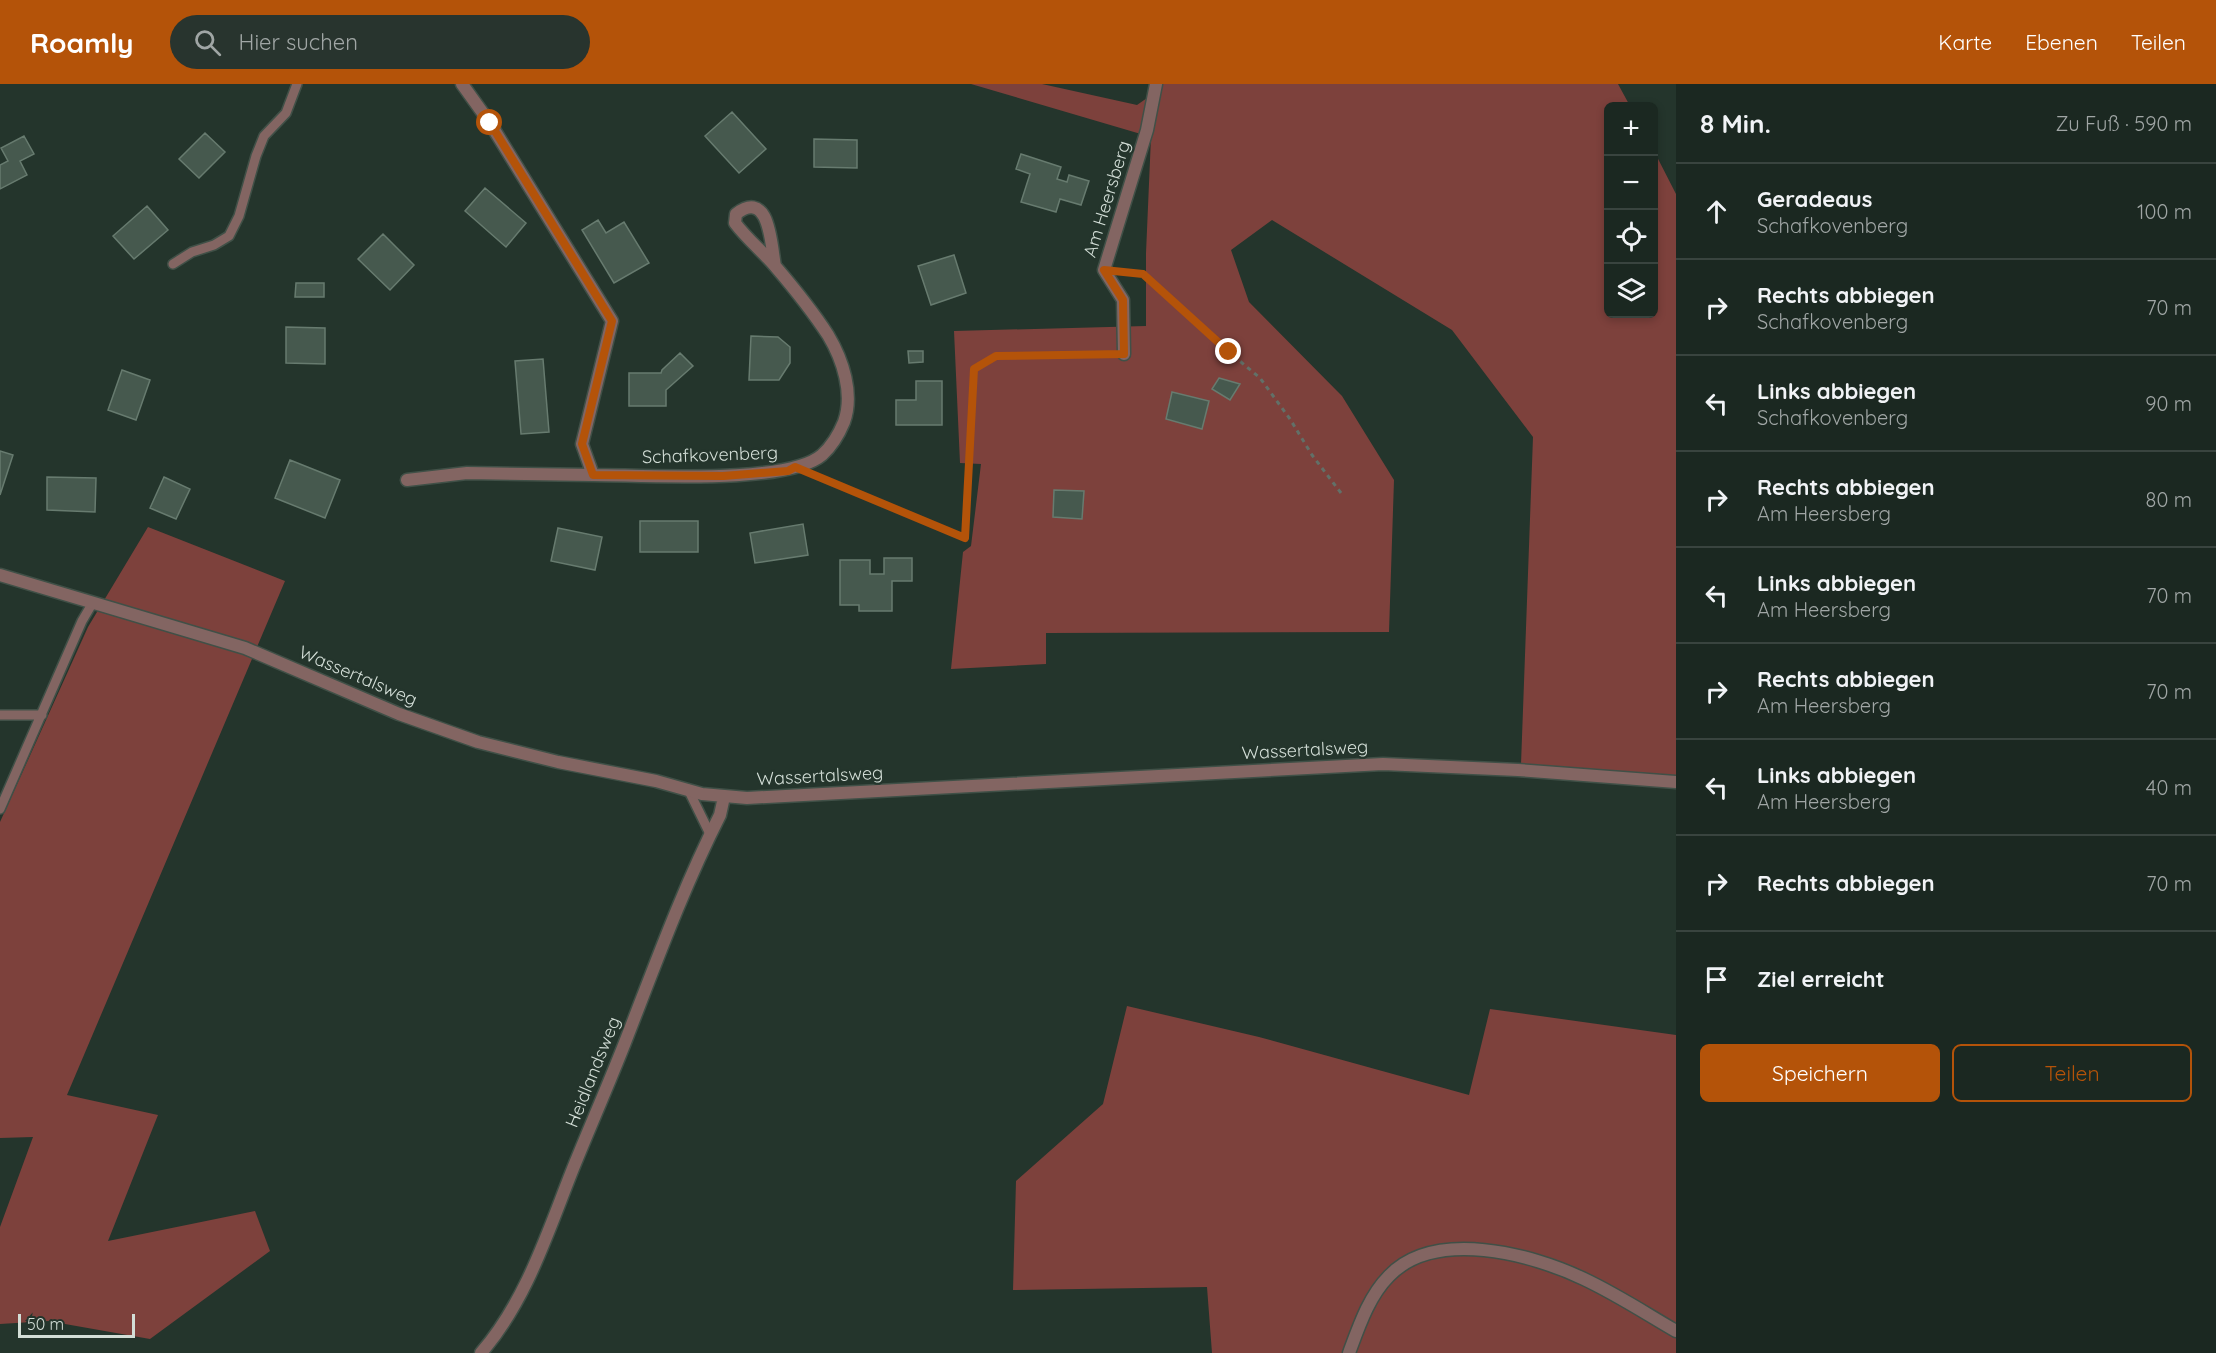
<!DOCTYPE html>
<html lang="de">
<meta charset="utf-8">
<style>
:root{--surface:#1b2821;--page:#28342e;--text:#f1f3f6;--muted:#a0a6a5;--line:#39443f;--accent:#b45309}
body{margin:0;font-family:Quicksand,sans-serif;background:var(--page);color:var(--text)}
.controls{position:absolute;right:18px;top:18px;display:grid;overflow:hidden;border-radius:9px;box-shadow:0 3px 9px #0003}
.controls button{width:54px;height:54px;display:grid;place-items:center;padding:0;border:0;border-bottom:2px solid var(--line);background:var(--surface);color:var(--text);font:30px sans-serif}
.scale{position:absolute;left:18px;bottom:15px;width:117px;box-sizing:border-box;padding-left:6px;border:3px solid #d3ded7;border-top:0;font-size:16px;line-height:21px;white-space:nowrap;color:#d3ded7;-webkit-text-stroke:4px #24352c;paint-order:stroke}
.stop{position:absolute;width:18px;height:18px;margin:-14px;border:4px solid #b45309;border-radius:50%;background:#fff}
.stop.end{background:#b45309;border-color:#fff;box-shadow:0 2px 6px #0008}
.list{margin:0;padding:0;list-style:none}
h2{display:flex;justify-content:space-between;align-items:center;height:78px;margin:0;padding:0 24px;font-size:26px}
h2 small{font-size:20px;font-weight:400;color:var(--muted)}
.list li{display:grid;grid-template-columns:39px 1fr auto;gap:18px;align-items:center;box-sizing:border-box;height:96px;padding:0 24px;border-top:2px solid var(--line)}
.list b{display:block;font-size:22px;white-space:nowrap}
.list p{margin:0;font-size:20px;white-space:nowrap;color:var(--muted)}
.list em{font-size:20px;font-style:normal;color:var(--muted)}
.actions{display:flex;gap:12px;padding:18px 24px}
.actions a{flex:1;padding:14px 0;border:2px solid var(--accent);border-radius:9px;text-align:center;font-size:21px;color:var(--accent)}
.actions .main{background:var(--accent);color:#fff}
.icon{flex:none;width:33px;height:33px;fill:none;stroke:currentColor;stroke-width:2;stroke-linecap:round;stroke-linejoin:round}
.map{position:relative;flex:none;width:1676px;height:1269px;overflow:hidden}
header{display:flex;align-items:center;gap:36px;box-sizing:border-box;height:84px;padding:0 30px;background:var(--accent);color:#fff}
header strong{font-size:28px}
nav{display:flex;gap:33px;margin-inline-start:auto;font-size:21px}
.search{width:420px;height:54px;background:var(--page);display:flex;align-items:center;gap:15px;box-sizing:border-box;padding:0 21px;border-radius:33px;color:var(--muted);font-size:22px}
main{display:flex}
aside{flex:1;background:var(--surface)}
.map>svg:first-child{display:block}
.green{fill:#7d413c}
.building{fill:#46594e;stroke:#677b6f;stroke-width:1.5}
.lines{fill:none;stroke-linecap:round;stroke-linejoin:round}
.lane-casing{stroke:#405047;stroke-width:12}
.street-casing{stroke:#405047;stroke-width:15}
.path{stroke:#627068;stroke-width:3;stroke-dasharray:4.5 4.5;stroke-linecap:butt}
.lane{stroke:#836562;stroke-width:9}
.street{stroke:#836562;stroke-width:12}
.route{stroke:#b45309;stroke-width:8}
.labels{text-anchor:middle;stroke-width:4.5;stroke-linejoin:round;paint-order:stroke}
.street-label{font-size:18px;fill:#d3ded7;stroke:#24352c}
</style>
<header>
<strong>Roamly</strong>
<div class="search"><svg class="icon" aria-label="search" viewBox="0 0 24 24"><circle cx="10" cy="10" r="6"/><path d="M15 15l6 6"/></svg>Hier suchen</div>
<nav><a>Karte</a><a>Ebenen</a><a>Teilen</a></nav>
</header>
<main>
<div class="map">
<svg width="1676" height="1269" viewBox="0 0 1676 1269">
<rect width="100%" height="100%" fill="#24352c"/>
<!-- green -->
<path class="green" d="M971,0H1042L1137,21L1160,5L1162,0H1618L1630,22H1608V230H1654V67L1676,110V692L1521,680L1533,353L1452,246L1272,136L1231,166L1249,218L1342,312L1394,396L1389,548L1046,549V580L951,585L963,468L971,462L981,380L960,379L954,247L1146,242V169L1151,53Z
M148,443L285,497L67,1011L158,1031L108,1157L255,1127L270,1167L150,1255L48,1237L0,1240V1143L33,1053L0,1054V738L88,543Z
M1127,922L1259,953L1469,1011L1490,925L1676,951V1269H1212L1207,1203L1013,1206L1016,1097L1103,1020Z"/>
<!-- building -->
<path class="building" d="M732,28L766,65L739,89L705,52Z
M205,49L225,68L199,94L179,75Z
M24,52L34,70L20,77L27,91L0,105V81L8,77L1,64Z
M814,55L857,56V84L814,83Z
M1021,70L1061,83L1057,95L1067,98L1069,91L1089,97L1081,121L1060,115L1056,128L1021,118L1030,90L1016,85Z
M485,104L526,139L506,163L465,127Z
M147,122L168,146L134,175L113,152Z
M598,136L606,149L624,138L649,179L614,199L582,146Z
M383,150L414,181L390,206L358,175Z
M954,171L966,209L931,221L918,182Z
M296,199H324V213H295Z
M286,243L325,244V280L286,279Z
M751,252L778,253L790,263V279L779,296H749Z
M908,267H923V278L909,279Z
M680,269L693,282L666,306V322H629V289H661L662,286Z
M543,275L549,348L521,350L515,277Z
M122,286L150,296L136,336L108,326Z
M1219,294L1240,300L1230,316L1212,305Z
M916,297H942V341H896V316H916Z
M1172,308L1209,317L1202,345L1166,335Z
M0,367L13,371L0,411Z
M290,376L340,396L325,434L275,414Z
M47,393L96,394L95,428L47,426Z
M164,393L190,405L176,435L150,424Z
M1054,406L1084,407L1082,435L1053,433Z
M640,437H698V468H640Z
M803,440L808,471L755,479L750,449Z
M558,444L602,453L595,486L551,477Z
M884,474H912V497H892V527H859V521H840V476H870V490H884Z"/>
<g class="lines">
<defs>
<path id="lane" d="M173,180L192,168L214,161L229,152L239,132L256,72L264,52L286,29L297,0
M0,631H42
M688,705L710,750
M0,725L82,537L92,520"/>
<path id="street" d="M462,0L490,39L612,237L582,360L593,391C642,391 787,401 822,371C832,362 839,350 844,338C854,310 843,276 828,251C813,228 793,203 775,182C762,167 747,155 735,139L736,130C770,104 771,161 775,182
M1124,270L1123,216L1104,186L1147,46L1156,0
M407,396L467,389L593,391
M0,491L245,564L399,630L478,658L558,678L656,697L702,710L747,714L1383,680L1518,686L1676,698
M481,1269C526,1217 547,1150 572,1087C589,1045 607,1004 624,961C654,884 682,806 720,731L724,713
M1349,1269C1359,1242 1369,1212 1389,1192C1435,1144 1532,1170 1584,1195C1616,1210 1645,1229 1676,1247"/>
</defs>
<!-- lane casing -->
<use href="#lane" class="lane-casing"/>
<!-- street casing -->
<use href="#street" class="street-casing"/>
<!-- path -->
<path class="path" d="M1121,188L1143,190L1229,268L1260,294L1290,335L1312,371L1341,409
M813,391L965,454L974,285L996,272L1110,270"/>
<!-- lane -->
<use href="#lane" class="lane"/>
<!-- street -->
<use href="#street" class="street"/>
</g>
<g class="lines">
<!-- route -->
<path class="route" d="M490,39L612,237L582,360L593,391L723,392L788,387L795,383L965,454L974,285L996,272L1124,270L1123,216L1104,186L1143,190L1229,268"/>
</g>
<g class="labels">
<!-- street labels -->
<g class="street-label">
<text transform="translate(1107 115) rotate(-73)" y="6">Am Heersberg</text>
<text transform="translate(710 371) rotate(-2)" y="6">Schafkovenberg</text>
<text transform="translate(358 592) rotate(23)" y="6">Wassertalsweg</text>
<text transform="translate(1305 666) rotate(-3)" y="6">Wassertalsweg</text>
<text transform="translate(820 692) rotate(-3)" y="6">Wassertalsweg</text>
<text transform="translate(593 988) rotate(-68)" y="6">Heidlandsweg</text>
</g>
</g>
</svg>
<div class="controls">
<button>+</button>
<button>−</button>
<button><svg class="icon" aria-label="locate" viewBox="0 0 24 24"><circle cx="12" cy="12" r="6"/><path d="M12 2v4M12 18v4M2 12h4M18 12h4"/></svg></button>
<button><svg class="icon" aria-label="layers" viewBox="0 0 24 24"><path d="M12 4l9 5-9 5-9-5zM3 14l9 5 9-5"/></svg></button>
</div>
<div class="scale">50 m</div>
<div class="stop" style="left:490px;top:39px"></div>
<div class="stop end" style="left:1229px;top:268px"></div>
</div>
<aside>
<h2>8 Min.<small>Zu Fuß · 590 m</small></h2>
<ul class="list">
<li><svg class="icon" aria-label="ahead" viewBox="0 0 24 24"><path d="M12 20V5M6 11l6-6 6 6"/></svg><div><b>Geradeaus</b><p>Schafkovenberg</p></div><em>100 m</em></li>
<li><svg class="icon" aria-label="right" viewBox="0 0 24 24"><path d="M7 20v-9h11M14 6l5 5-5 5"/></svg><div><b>Rechts abbiegen</b><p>Schafkovenberg</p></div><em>70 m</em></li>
<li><svg class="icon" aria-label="left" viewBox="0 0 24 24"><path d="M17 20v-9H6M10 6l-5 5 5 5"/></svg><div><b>Links abbiegen</b><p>Schafkovenberg</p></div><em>90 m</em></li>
<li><svg class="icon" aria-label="right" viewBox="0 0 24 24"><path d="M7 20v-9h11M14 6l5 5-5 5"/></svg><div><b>Rechts abbiegen</b><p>Am Heersberg</p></div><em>80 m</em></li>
<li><svg class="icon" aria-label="left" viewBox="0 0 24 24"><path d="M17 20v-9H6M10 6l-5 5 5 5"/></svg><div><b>Links abbiegen</b><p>Am Heersberg</p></div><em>70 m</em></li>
<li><svg class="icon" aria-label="right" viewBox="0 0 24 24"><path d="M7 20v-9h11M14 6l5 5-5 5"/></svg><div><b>Rechts abbiegen</b><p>Am Heersberg</p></div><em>70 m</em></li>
<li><svg class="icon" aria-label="left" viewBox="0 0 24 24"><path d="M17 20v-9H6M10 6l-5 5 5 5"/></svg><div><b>Links abbiegen</b><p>Am Heersberg</p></div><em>40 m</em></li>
<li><svg class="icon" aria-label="right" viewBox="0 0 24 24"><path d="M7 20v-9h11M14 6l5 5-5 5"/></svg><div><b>Rechts abbiegen</b></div><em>70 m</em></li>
<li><svg class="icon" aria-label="arrive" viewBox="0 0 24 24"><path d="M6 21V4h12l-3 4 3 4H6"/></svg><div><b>Ziel erreicht</b></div></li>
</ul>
<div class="actions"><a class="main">Speichern</a><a>Teilen</a></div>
</aside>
</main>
